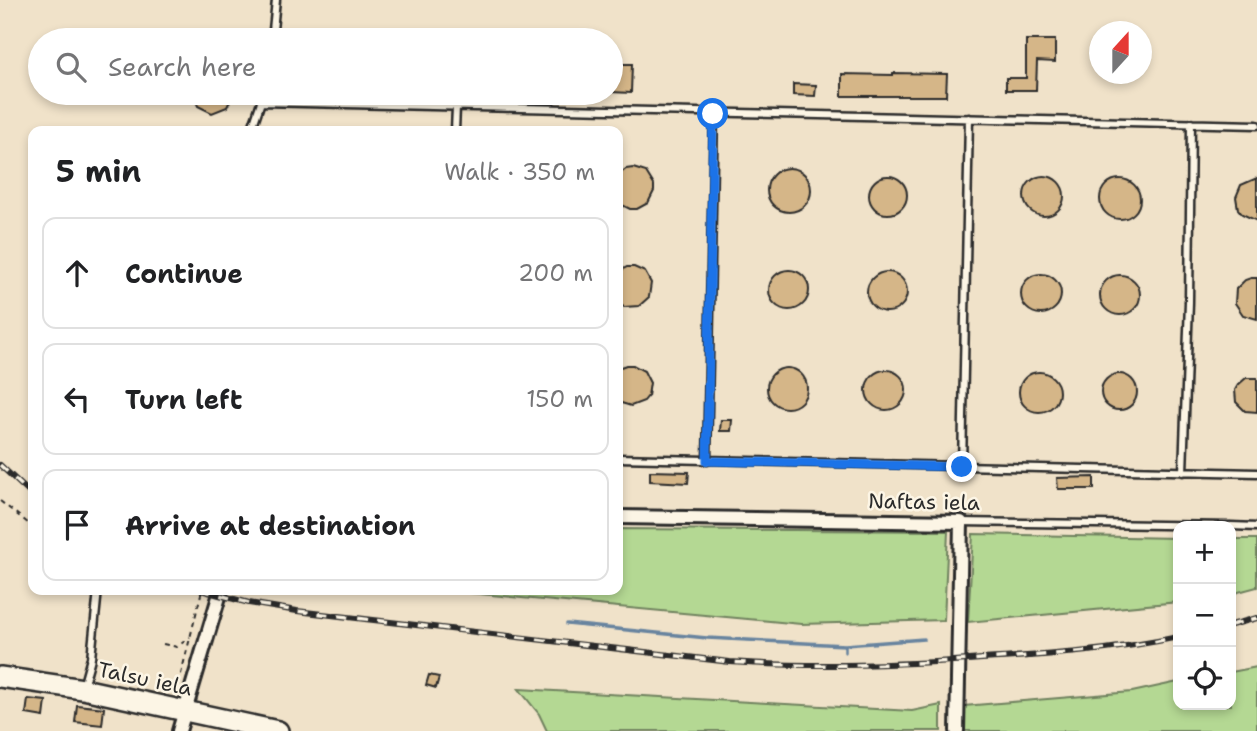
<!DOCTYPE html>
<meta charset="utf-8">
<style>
:root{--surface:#fff;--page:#f6f6f6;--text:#202124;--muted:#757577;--line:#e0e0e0}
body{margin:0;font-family:"Shantell Sans",sans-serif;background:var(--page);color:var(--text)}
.controls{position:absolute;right:21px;bottom:21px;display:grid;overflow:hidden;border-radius:14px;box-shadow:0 4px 10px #0003}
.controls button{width:63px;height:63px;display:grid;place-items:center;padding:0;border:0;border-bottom:2px solid var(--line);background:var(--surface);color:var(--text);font:35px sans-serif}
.compass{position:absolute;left:1089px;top:21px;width:63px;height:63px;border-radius:50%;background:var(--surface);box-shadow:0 4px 10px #0003;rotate:21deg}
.stop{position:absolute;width:21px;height:21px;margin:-16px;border:5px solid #1a73e8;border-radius:50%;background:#fff}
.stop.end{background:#1a73e8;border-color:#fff;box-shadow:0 2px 7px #0008}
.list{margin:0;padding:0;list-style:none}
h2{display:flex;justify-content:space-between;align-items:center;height:91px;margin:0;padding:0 28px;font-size:30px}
h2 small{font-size:23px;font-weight:400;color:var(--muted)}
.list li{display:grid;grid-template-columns:46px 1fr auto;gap:21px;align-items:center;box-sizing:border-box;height:112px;margin:0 14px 14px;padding:0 14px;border:2px solid var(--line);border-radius:14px}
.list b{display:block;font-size:26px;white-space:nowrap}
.list em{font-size:23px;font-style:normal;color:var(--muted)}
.icon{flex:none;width:38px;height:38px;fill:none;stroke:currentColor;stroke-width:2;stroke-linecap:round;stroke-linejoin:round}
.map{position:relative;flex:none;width:1257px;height:731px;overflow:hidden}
.search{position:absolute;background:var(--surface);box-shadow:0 4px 10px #0003;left:28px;top:28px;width:595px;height:77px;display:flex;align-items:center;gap:18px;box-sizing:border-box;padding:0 24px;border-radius:38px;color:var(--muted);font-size:26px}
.panel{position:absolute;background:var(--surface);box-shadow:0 4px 10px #0003;left:28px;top:126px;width:595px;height:469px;border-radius:14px}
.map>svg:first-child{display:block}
.green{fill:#b4d893;stroke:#70825f;stroke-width:2}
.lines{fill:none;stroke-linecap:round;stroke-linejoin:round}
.stream{stroke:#68849f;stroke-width:3.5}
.building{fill:#d5b688;stroke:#2b2b2b;stroke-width:2}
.service-casing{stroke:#2b2b2b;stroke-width:11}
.minor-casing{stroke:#2b2b2b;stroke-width:18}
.primary-casing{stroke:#2b2b2b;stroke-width:24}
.path{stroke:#2b2b2b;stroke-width:2;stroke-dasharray:5 5;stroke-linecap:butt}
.service{stroke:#fcf5e5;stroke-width:6}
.minor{stroke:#fcf5e5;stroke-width:12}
.primary{stroke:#fcf5e5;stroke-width:19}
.rail-casing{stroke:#2b2b2b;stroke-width:6}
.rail{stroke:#fcf5e5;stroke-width:3.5;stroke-dasharray:10;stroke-linecap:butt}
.route{stroke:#1a73e8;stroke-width:9}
.labels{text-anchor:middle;stroke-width:5;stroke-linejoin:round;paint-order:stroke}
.street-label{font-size:21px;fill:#2b2b2b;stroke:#fcf5e5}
</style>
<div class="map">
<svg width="1257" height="731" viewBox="0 0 1257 731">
<rect width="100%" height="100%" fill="#f0e2c9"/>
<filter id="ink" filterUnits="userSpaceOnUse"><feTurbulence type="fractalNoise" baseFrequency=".0143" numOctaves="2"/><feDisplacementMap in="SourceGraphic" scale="14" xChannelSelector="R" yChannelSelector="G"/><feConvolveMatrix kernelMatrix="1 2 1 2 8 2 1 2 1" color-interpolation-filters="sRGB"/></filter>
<g filter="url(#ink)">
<!-- green -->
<path class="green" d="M618,529L948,531L944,620L801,624L437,590H618Z
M973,534L1178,538V602L968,622Z
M1231,539H1257V587L1231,594Z
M1257,667V731H963L964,706L1132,692L1178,682V705H1231V672Z
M519,689L912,711L941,705V731H547L539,714Z"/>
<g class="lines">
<!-- stream -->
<path class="stream" d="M567,624L707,638L845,645L924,639
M845,645V652"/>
</g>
<!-- building -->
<path class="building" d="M1026,40H1055V62L1037,61L1036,90H1006V78H1026Z
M611,64H632L631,93L611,92Z
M893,73L947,74L946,96H842V74L893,75Z
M793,84L816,85L815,96L793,95Z
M193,93H234L227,107L212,113L198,106Z
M767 190a22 22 0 1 1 44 0a22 22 0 1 1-44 0Z
M633,168L646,172L654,185V191L648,203L637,209H630L618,203V175L626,169Z
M1024 196a20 20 0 1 1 40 0a20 20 0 1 1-40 0Z
M869 195a19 19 0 1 1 38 0a19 19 0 1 1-38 0Z
M1257,178V221L1242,214L1238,209L1236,197L1241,185Z
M1100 199a20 20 0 1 1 40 0a20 20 0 1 1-40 0Z
M627,267H634L645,272L651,283L649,297L639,306L624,307L618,303V272Z
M769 290a20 20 0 1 1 40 0a20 20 0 1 1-40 0Z
M867 292a20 20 0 1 1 40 0a20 20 0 1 1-40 0Z
M1021 294a20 20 0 1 1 40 0a20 20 0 1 1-40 0Z
M1100 295a20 20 0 1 1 40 0a20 20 0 1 1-40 0Z
M1251,278H1257V319L1243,315L1235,303L1236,289L1245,280Z
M626,365H633L644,371L650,383L648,396L644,401L631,406L618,402V368Z
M767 388a20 20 0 1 1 40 0a20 20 0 1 1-40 0Z
M866 390a20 20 0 1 1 40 0a20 20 0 1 1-40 0Z
M1019 392a20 20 0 1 1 40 0a20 20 0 1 1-40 0Z
M1101 392a18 18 0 1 1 36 0a18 18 0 1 1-36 0Z
M1246,378H1257V412L1245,411L1236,402L1235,390L1238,385Z
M721,420H732L731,431H720Z
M650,471L689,472L688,483L650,481Z
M1094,477V489H1058L1057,478Z
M429,675L439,677L436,688L426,685Z
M28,699L46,701L44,717L26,714Z
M77,705L104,708L102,725L75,722Z"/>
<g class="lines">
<defs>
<path id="service" d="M272,40L276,0
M261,102L1257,125
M251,131L264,93
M455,131L456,107
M618,458L1257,473
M707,461L714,114
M962,467L969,118
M1183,472L1189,302L1191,123
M961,522L1230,526
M1231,526L1257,527
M83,687L91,658L98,590"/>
<path id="minor" d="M618,517L961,522L957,731
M179,731L221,590"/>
<path id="primary" d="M0,677L83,689L278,731"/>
</defs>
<!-- service casing -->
<use href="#service" class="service-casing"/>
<!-- minor casing -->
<use href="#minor" class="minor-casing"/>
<!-- primary casing -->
<use href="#primary" class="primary-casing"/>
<!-- path -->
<path class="path" d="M0,501L33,527
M163,644L177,647L190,637
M176,694L202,590"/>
<!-- service -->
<use href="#service" class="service"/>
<!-- minor -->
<use href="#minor" class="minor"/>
<!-- primary -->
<use href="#primary" class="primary"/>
<defs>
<path id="rail" d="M0,465L33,496
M201,590L249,603L297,611L730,662C815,668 898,665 982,659C1048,655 1113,651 1178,637
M1231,625L1257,618"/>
</defs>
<!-- rail casing -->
<use href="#rail" class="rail-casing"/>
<!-- rail -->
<use href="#rail" class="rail"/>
</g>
</g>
<g class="lines" filter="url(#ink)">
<!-- route -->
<path class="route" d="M713,114L707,461L962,467"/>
</g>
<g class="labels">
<!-- street labels -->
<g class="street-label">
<text transform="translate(924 502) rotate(1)" y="7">Naftas iela</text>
<text transform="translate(145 679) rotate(12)" y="7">Talsu iela</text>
</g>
</g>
</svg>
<div class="controls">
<button>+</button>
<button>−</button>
<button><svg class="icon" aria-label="locate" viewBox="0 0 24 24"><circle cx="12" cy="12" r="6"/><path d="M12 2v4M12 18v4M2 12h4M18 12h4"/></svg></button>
</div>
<svg class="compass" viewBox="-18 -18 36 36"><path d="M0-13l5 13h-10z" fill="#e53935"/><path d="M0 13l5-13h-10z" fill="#757577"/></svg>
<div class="stop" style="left:713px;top:114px"></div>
<div class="stop end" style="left:962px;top:467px"></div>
<div class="search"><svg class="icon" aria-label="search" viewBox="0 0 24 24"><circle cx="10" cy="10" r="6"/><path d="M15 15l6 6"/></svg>Search here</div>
<section class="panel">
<h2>5 min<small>Walk · 350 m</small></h2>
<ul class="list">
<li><svg class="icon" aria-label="ahead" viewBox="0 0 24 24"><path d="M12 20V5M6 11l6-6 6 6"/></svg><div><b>Continue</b></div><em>200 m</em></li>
<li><svg class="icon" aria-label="left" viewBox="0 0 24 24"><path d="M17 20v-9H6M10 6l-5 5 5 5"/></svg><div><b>Turn left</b></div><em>150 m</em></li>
<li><svg class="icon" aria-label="arrive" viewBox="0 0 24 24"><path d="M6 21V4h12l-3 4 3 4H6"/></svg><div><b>Arrive at destination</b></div></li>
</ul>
</section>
</div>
